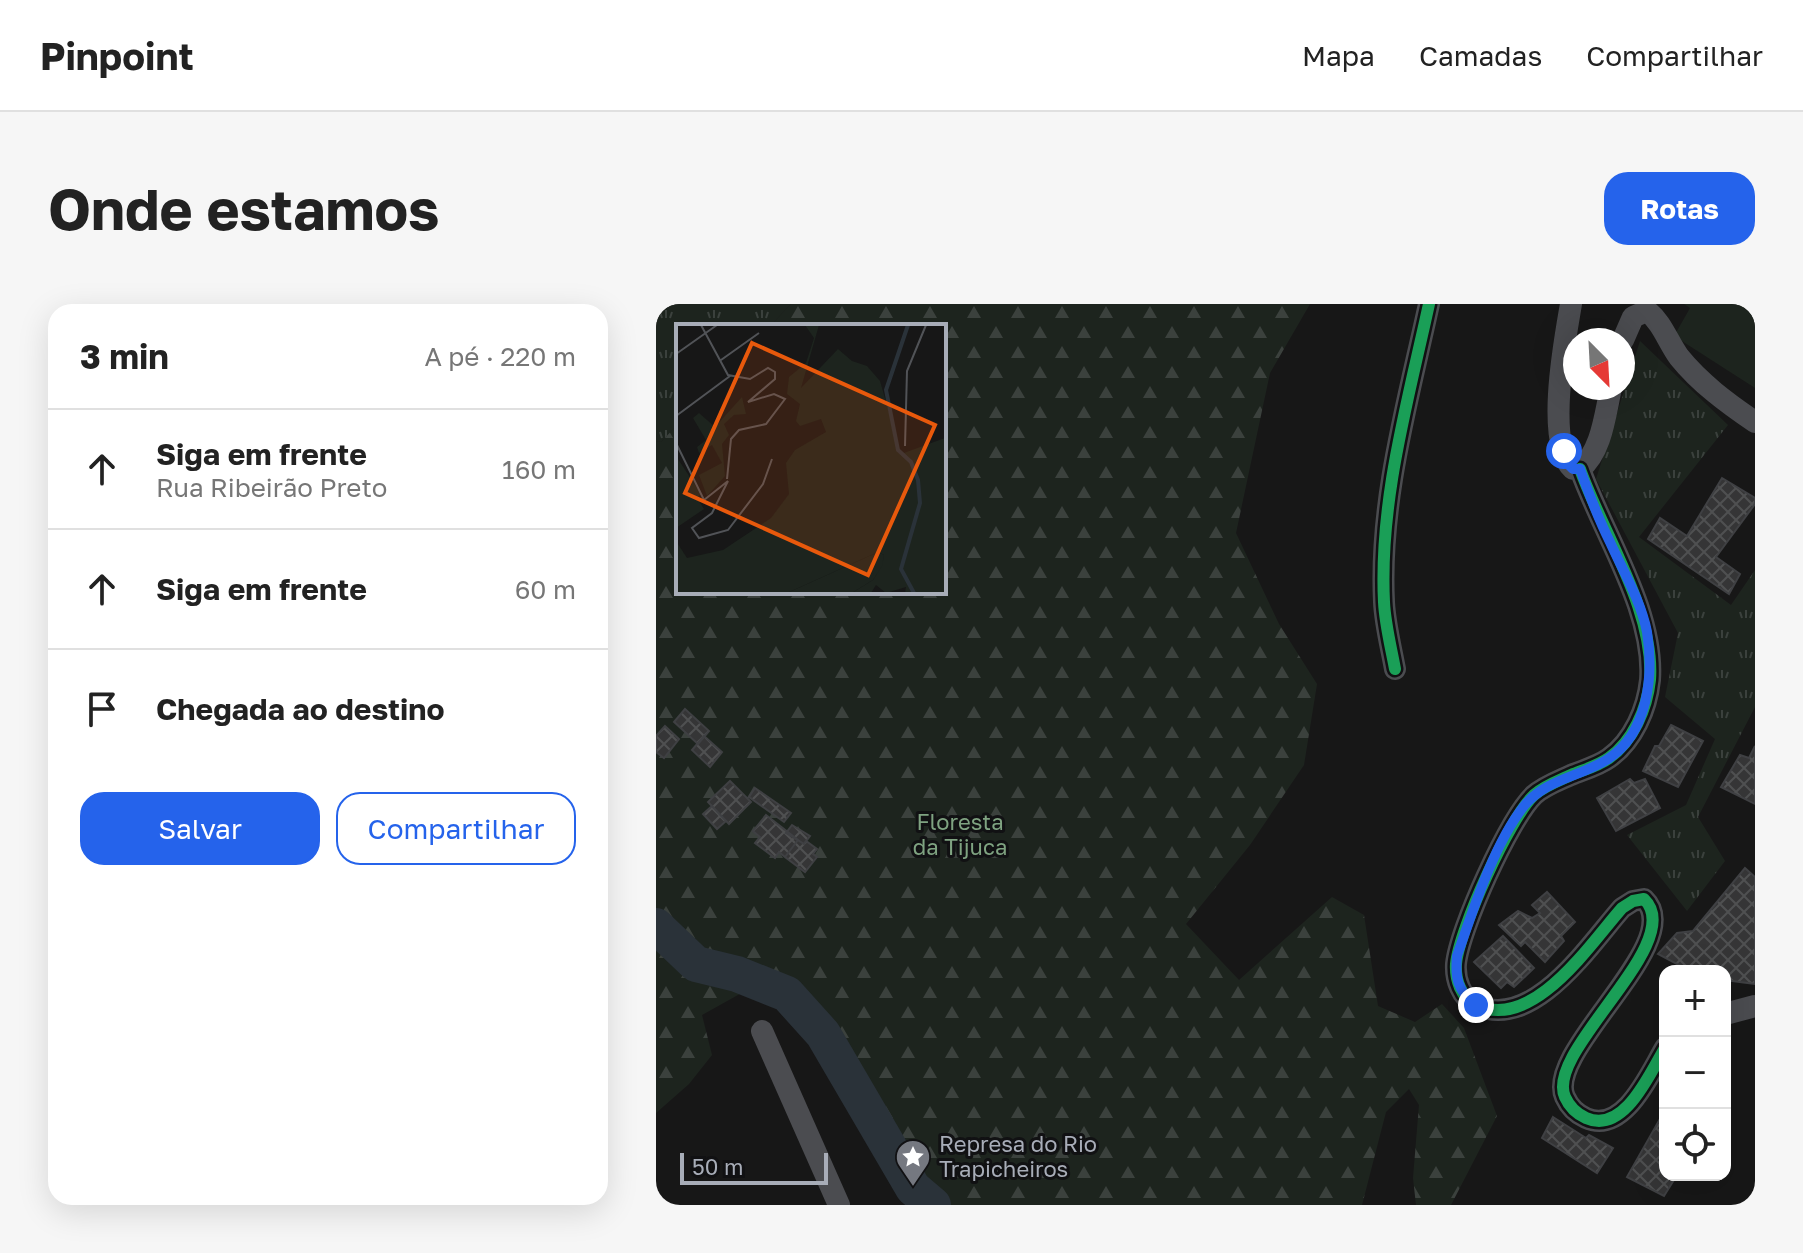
<!DOCTYPE html>
<html lang="pt">
<meta charset="utf-8">
<style>
:root{--surface:#fff;--page:#f6f6f6;--text:#222;--muted:#767676;--line:#e0e0e0;--accent:#2563eb}
body{margin:0;font-family:"Golos Text",sans-serif;background:var(--page);color:var(--text)}
.controls{position:absolute;right:24px;bottom:24px;display:grid;overflow:hidden;border-radius:16px;box-shadow:0 8px 32px #0002}
.controls button{width:72px;height:72px;display:grid;place-items:center;padding:0;border:0;border-bottom:2px solid var(--line);background:var(--surface);color:var(--text);font:40px sans-serif}
.compass{position:absolute;left:907px;top:24px;width:72px;height:72px;border-radius:50%;background:var(--surface);box-shadow:0 8px 32px #0002;rotate:156deg}
.scale{position:absolute;left:24px;bottom:20px;width:148px;box-sizing:border-box;padding-left:8px;border:4px solid #a8adb8;border-top:0;font-size:22px;line-height:28px;white-space:nowrap;color:#a8adb8;-webkit-text-stroke:6px #111113;paint-order:stroke}
.stop{position:absolute;width:24px;height:24px;margin:-18px;border:6px solid #2563eb;border-radius:50%;background:#fff}
.stop.end{background:#2563eb;border-color:#fff;box-shadow:0 2px 8px #0008}
.list{margin:0;padding:0;list-style:none}
h2{display:flex;justify-content:space-between;align-items:center;height:104px;margin:0;padding:0 32px;font-size:34px}
h2 small{font-size:26px;font-weight:400;color:var(--muted)}
.list li{display:grid;grid-template-columns:52px 1fr auto;gap:24px;align-items:center;box-sizing:border-box;height:120px;padding:0 32px;border-top:2px solid var(--line)}
.list b{display:block;font-size:30px;white-space:nowrap}
.list p{margin:0;font-size:26px;white-space:nowrap;color:var(--muted)}
.list em{font-size:26px;font-style:normal;color:var(--muted)}
.actions{display:flex;gap:16px;padding:24px 32px}
.actions a{flex:1;padding:18px 0;border:2px solid var(--accent);border-radius:24px;text-align:center;font-size:28px;color:var(--accent)}
.actions .main{background:var(--accent);color:#fff}
.icon{flex:none;width:44px;height:44px;fill:none;stroke:currentColor;stroke-width:2;stroke-linecap:round;stroke-linejoin:round}
.map{position:relative;flex:none;width:1099px;height:901px;overflow:hidden;border-radius:24px}
header{display:flex;align-items:center;gap:48px;box-sizing:border-box;height:112px;padding:0 40px;background:var(--surface);border-bottom:2px solid var(--line)}
header strong{font-size:38px}
nav{display:flex;gap:44px;margin-inline-start:auto;font-size:28px}
.intro{display:flex;align-items:center;justify-content:space-between;box-sizing:border-box;height:192px;padding:0 48px}
h1{margin:0;font-size:56px}
.button{padding:20px 36px;border-radius:24px;background:var(--accent);color:#fff;font-size:28px;font-weight:700}
main{display:flex;gap:48px;padding:0 48px}
aside{flex:1;background:var(--surface);border-radius:24px;box-shadow:0 8px 32px #0002}
.map>svg:first-child{display:block}
.grass{fill:url(#grass-tufts)}
.forest{fill:url(#forest-firs)}
.garden{fill:#1d241e}
.lines{fill:none;stroke-linecap:round;stroke-linejoin:round}
.river{stroke:#2a3239;stroke-width:36}
.building{fill:url(#building-cross-hatch);stroke:#3f4043;stroke-width:2}
.street{stroke:#4b4c50;stroke-width:22}
.cycleway-casing{stroke:#111113;stroke-width:17}
.cycleway{stroke:#1a9f57;stroke-width:12}
.route{stroke:#2563eb;stroke-width:10}
.labels{text-anchor:middle;stroke-width:6;stroke-linejoin:round;paint-order:stroke}
.park-label{font-size:22px;fill:#7fa381;stroke:#111113}
.poi-label{font-size:22px;fill:#a8adb8;stroke:#111113;text-anchor:start}
.inset-river{fill:none;stroke:#2a3239;stroke-width:4}
.inset-road{fill:none;stroke:#515357;stroke-width:2}
.view{fill:#e8590c;fill-opacity:0.15;stroke:#e8590c;stroke-width:4}
.inset-edge{fill:none;stroke:#a8adb8;stroke-width:4}
</style>
<header>
<strong>Pinpoint</strong>
<nav><a>Mapa</a><a>Camadas</a><a>Compartilhar</a></nav>
</header>
<div class="intro"><h1>Onde estamos</h1><a class="button">Rotas</a></div>
<main>
<aside>
<h2>3 min<small>A pé · 220 m</small></h2>
<ul class="list">
<li><svg class="icon" aria-label="ahead" viewBox="0 0 24 24"><path d="M12 20V5M6 11l6-6 6 6"/></svg><div><b>Siga em frente</b><p>Rua Ribeirão Preto</p></div><em>160 m</em></li>
<li><svg class="icon" aria-label="ahead" viewBox="0 0 24 24"><path d="M12 20V5M6 11l6-6 6 6"/></svg><div><b>Siga em frente</b></div><em>60 m</em></li>
<li><svg class="icon" aria-label="arrive" viewBox="0 0 24 24"><path d="M6 21V4h12l-3 4 3 4H6"/></svg><div><b>Chegada ao destino</b></div></li>
</ul>
<div class="actions"><a class="main">Salvar</a><a>Compartilhar</a></div>
</aside>
<div class="map">
<svg width="1099" height="901" viewBox="0 0 1099 901">
<defs>
<pattern id="grass-tufts" width="24" height="20" patternUnits="userSpaceOnUse" patternTransform="scale(2)"><rect width="24" height="20" fill="#1d241e"/><path d="M3 7l-1-3M5 7V3M7 7l1-3M15 17l-1-3M17 17v-4M19 17l1-3" fill="none" stroke="#3b413d"/></pattern>
<pattern id="forest-firs" width="22" height="20" patternUnits="userSpaceOnUse" patternTransform="scale(2)"><rect width="22" height="20" fill="#1d241e"/><path d="M5 1l3.5 6h-7zM16 11l3.5 6h-7z" fill="#3b413d"/></pattern>
<pattern id="building-cross-hatch" width="8" height="8" patternUnits="userSpaceOnUse" patternTransform="scale(2)"><rect width="8" height="8" fill="#353536"/><path d="M0 0l8 8M0 8l8-8" fill="none" stroke="#4f5051"/></pattern>
</defs>
<rect width="100%" height="100%" fill="#171717"/>
<!-- grass -->
<path class="grass" d="M0,0H135L114,22H22V120L5,138L0,137Z
M984,37L1072,121L983,233L1075,301L1099,266V403L1042,513L1069,557L1031,607L971,531L1030,501L1059,435L1009,393L1022,329L940,175Z"/>
<!-- forest -->
<path class="forest" d="M135,0H654L614,69L580,229L623,320L661,380L648,461L594,541L530,620L583,676L676,593L708,611L722,702L759,718L786,700L808,724L841,812L795,901H760L757,874L763,801L753,785L730,808L706,901H283L255,875L242,873L211,797L189,762L107,677L46,711L56,751L33,780L0,809V137L5,138L22,120V288H288V22H114Z"/>
<!-- garden -->
<path class="garden" d="M1028,0H1099V84L1018,32L1034,4Z"/>
<g class="lines">
<!-- river -->
<path class="river" d="M0,622L40,660L81,670L131,690L167,730L257,884L277,901"/>
</g>
<!-- building -->
<path class="building" d="M1066,174L1099,194V200L1060,253L1084,270L1073,290L992,235L1004,214L1031,232Z
M29,405L53,427L42,440L18,418Z
M1015,421L1047,437L1022,483L987,467L999,442H1003Z
M9,422L23,435L8,454L0,448V432Z
M48,432L66,448L54,463L36,446Z
M1099,442V500L1065,483L1084,451L1093,454Z
M974,475L978,479L989,475L1004,504L960,527L941,494Z
M74,477L95,498L73,520L52,498Z
M99,484L135,509L128,518L93,493Z
M56,502L70,517L61,525L47,510Z
M110,511L142,536L129,553L123,548L119,554L99,539L104,533L97,527Z
M136,521L154,532L148,540L130,529Z
M142,536L148,540L150,537L161,545L157,550L161,553L149,568L129,553Z
M1089,564L1099,573V680L1069,676V667H1034L1002,650L1021,629L1037,627Z
M891,588L919,618L905,632L908,637L889,658L869,638L865,642L843,621L862,607L876,614L884,609L876,601Z
M847,632L878,664L858,683L851,678L845,684L818,658Z
M1009,806V871H1021L1008,892L971,873Z
M897,813L930,834L933,831L957,844L941,869L886,834Z"/>
<g class="lines">
<!-- street -->
<path class="street" d="M915,0C909,35 889,139 917,165H924C946,147 949,110 955,84
M967,36L977,13L991,7C1006,18 1012,38 1023,53C1044,79 1071,99 1099,118
M924,165C947,230 999,307 994,376C991,405 977,437 953,454C942,462 927,466 915,471C902,477 888,482 878,491C853,515 803,626 800,660C799,675 805,694 820,701C877,728 934,640 966,604L977,597L988,595C1033,638 888,747 909,793C913,802 921,810 930,814C968,831 994,769 1009,744
M739,365C735,343 729,320 728,298C723,197 752,97 773,0
M1069,710L1099,702
M106,727L183,901"/>
<defs>
<path id="cycleway" d="M924,165C947,230 999,307 994,376C991,405 977,437 953,454C942,462 927,466 915,471C902,477 888,482 878,491C853,515 803,626 800,660C799,675 805,694 820,701C877,728 934,640 966,604L977,597L988,595C1033,638 888,747 909,793C913,802 921,810 930,814C968,831 994,769 1009,744
M739,365C735,343 729,320 728,298C723,197 752,97 773,0"/>
</defs>
<!-- cycleway casing -->
<use href="#cycleway" class="cycleway-casing"/>
<!-- cycleway -->
<use href="#cycleway" class="cycleway"/>
</g>
<g class="lines">
<!-- route -->
<path class="route" d="M820,701C801,687 799,673 801,652C817,606 838,540 868,502C890,475 924,473 952,455C992,429 998,372 991,328C985,297 967,267 954,238C942,214 933,190 924,165H917L911,159L908,147"/>
</g>
<!-- icons -->
<defs>
<symbol id="sight-pin" viewBox="-11 -11 22 30"><path d="M0 17L-7.5 6A9.5 9.5 0 1 1 7.5 6Z" fill="#757880" stroke="#111113"/><path d="M0-6L1.8-2.2L6-1.7L2.9 1.2L3.7 5.4L0 3.3L-3.7 5.4L-2.9 1.2L-6-1.7L-1.8-2.2Z" fill="#fff"/></symbol>
</defs>
<g fill-rule="evenodd">
<use href="#sight-pin" x="237" y="833" width="40" height="54"/>
</g>
<g class="labels">
<!-- park labels -->
<g class="park-label">
<text x="304" y="526">Floresta<tspan x="304" dy="25">da Tijuca</tspan></text>
</g>
<!-- poi labels -->
<g class="poi-label">
<text x="283" y="848">Represa do Rio<tspan x="283" dy="25">Trapicheiros</tspan></text>
</g>
</g>
<!-- overview -->
<g transform="translate(20 20)">
<rect width="270" height="270" fill="#171717"/>
<path d="M66,73L70,90L58,91L48,100L53,111L46,120L49,152L31,172L23,151L46,139L36,121L23,129L21,123L30,116L17,94L23,89L39,103ZM202,228L208,231L207,242L197,256L176,269H111Z" fill="#1d241e"/>
<path d="M129,1H143L125,64L162,25L176,37L191,42L204,57L225,130L269,114L270,269H229L230,263L210,269L200,261L195,269H176L197,256L206,242L208,231L202,228L111,269H0V217L11,234L47,226L95,194L113,170L110,139L119,126L150,108L145,95L124,102L120,97L124,80L111,70L113,53L130,39L138,14Z" fill="#1d241e"/>
<path d="M0,132L25,170L21,174L28,185L0,204Z" fill="#1d241e"/>
<path class="inset-river" d="M232,1L210,66L222,126L235,138L242,156L244,179L225,245L238,269"/>
<path class="inset-road" d="M25,1L52,51L74,55L92,44L99,48V55L72,78L98,70L109,75L90,100L63,106L55,115L51,155M0,30L41,1M45,36L83,9M0,92L54,52M0,119L28,176L52,157L36,189L16,204L23,214L52,206L87,160L96,135M229,122L231,47L250,1"/>
<path class="view" d="M76,19L259,101L192,251L9,169Z"/>
<rect width="270" height="270" class="inset-edge"/>
</g>
</svg>
<div class="controls">
<button>+</button>
<button>−</button>
<button><svg class="icon" aria-label="locate" viewBox="0 0 24 24"><circle cx="12" cy="12" r="6"/><path d="M12 2v4M12 18v4M2 12h4M18 12h4"/></svg></button>
</div>
<svg class="compass" viewBox="-18 -18 36 36"><path d="M0-13l5 13h-10z" fill="#e53935"/><path d="M0 13l5-13h-10z" fill="#767676"/></svg>
<div class="scale">50 m</div>
<div class="stop" style="left:908px;top:147px"></div>
<div class="stop end" style="left:820px;top:701px"></div>
</div>
</main>
